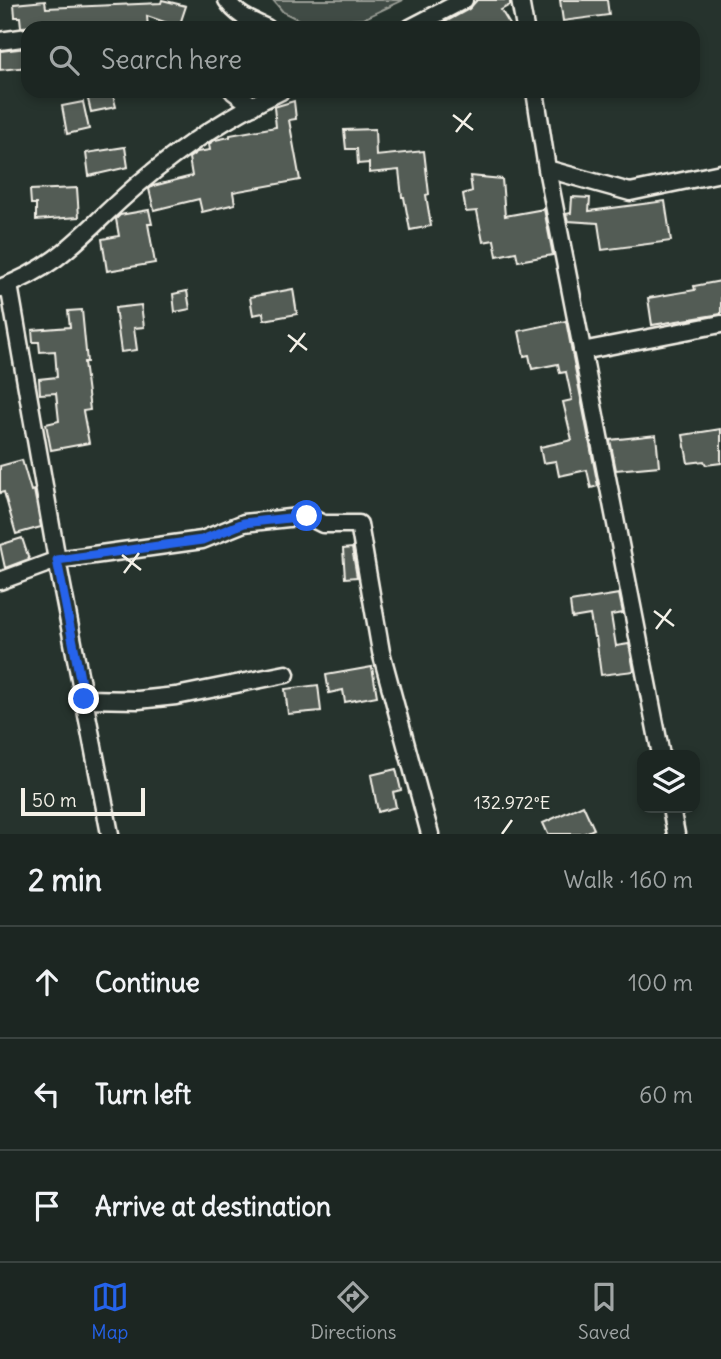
<!DOCTYPE html>
<meta charset="utf-8">
<style>
:root{--surface:#1c2622;--page:#252e2a;--text:#f1f3f6;--muted:#a0a5a5;--line:#3a4340;--accent:#2563eb}
body{margin:0;font-family:Delius,sans-serif;background:var(--page);color:var(--text)}
.controls{position:absolute;right:21px;bottom:21px;display:grid;overflow:hidden;border-radius:14px;box-shadow:0 4px 10px #0003}
.controls button{width:63px;height:63px;display:grid;place-items:center;padding:0;border:0;border-bottom:2px solid var(--line);background:var(--surface);color:var(--text);font:35px sans-serif}
.scale{position:absolute;left:21px;bottom:18px;width:124px;box-sizing:border-box;padding-left:7px;border:4px solid #f4f1e8;border-top:0;font-size:19px;line-height:24px;white-space:nowrap;color:#f4f1e8;-webkit-text-stroke:5px #26332d;paint-order:stroke}
.stop{position:absolute;width:21px;height:21px;margin:-16px;border:5px solid #2563eb;border-radius:50%;background:#fff}
.stop.end{background:#2563eb;border-color:#fff;box-shadow:0 2px 7px #0008}
.list{margin:0;padding:0;list-style:none}
h2{display:flex;justify-content:space-between;align-items:center;height:91px;margin:0;padding:0 28px;font-size:30px}
h2 small{font-size:23px;font-weight:400;color:var(--muted)}
.list li{display:grid;grid-template-columns:46px 1fr auto;gap:21px;align-items:center;box-sizing:border-box;height:112px;padding:0 28px;border-top:2px solid var(--line)}
.list b{display:block;font-size:26px;white-space:nowrap}
.list em{font-size:23px;font-style:normal;color:var(--muted)}
.icon{flex:none;width:38px;height:38px;fill:none;stroke:currentColor;stroke-width:2;stroke-linecap:round;stroke-linejoin:round}
.map{position:relative;flex:none;width:721px;height:834px;overflow:hidden}
.search{position:absolute;background:var(--surface);box-shadow:0 4px 10px #0003;left:21px;right:21px;top:21px;height:77px;display:flex;align-items:center;gap:18px;box-sizing:border-box;padding:0 24px;border-radius:21px;color:var(--muted);font-size:26px}
.sheet{height:427px;background:var(--surface)}
nav{display:flex;justify-content:space-around;align-items:center;box-sizing:border-box;height:98px;border-top:2px solid var(--line);background:var(--surface);font-size:19px;color:var(--muted)}
nav a{display:grid;justify-items:center;gap:4px}
nav .on{color:var(--accent)}
.map>svg:first-child{display:block}
.green{fill:#414b45;stroke:#9a9e96;stroke-width:2}
.building{fill:#525c55;stroke:#f4f1e8;stroke-width:2}
.lines{fill:none;stroke-linecap:round;stroke-linejoin:round}
.street-casing{stroke:#f4f1e8;stroke-width:21}
.street{stroke:#26332d;stroke-width:16}
.route{stroke:#2563eb;stroke-width:9}
.ticks{fill:none;stroke:#f4f1e8;stroke-width:2.5}
.ticks-label{font-size:18px;text-anchor:middle;fill:#f4f1e8;stroke:#26332d;stroke-width:5;stroke-linejoin:round;paint-order:stroke}
</style>
<div class="map">
<svg width="721" height="834" viewBox="0 0 721 834">
<rect width="100%" height="100%" fill="#26332d"/>
<filter id="ink" filterUnits="userSpaceOnUse"><feTurbulence type="fractalNoise" baseFrequency=".0143" numOctaves="2"/><feDisplacementMap in="SourceGraphic" scale="14" xChannelSelector="R" yChannelSelector="G"/><feConvolveMatrix kernelMatrix="1 2 1 2 8 2 1 2 1" color-interpolation-filters="sRGB"/></filter>
<g filter="url(#ink)">
<!-- green -->
<path class="green" d="M273,0H403L363,19L305,23L283,12Z"/>
<!-- building -->
<path class="building" d="M162,0L186,6L179,27L147,16L148,28H92V23L21,27L20,17H15L14,4L45,1L46,8L161,3Z
M477,0H510V5L501,10L512,28H449L445,22L469,9Z
M560,0H607L609,15L563,21Z
M28,48V67L0,70V51Z
M86,91H112L116,107L91,112Z
M294,101L296,119L289,120L300,180L233,192L235,204L202,212L199,199L154,210L149,189L153,186L192,176L189,158L197,152L210,150L209,144L215,140L230,137V135L276,127L274,107Z
M83,102L89,129L67,134L62,106Z
M375,129L376,156L424,151L429,194L426,195L431,226L410,230L404,197H402L399,170L369,173V163L358,164L357,149H346L344,130Z
M125,147L128,167L89,176L86,153Z
M470,176L502,179L505,216L544,209L553,255L518,261L516,252L497,256L494,240L483,242L477,211L466,212L463,194L472,191Z
M77,188L79,217L36,220V204H31L30,190Z
M572,197L590,198L589,211L665,201L671,241L602,250L598,223L568,221L566,214L571,213Z
M149,210L152,224H148L155,263L107,271L102,239L119,236L116,219L120,215Z
M721,281V314L652,325L648,298L695,290L694,286Z
M293,289L297,314L264,320L263,313L253,315L250,297Z
M187,291L190,309L175,312L173,294Z
M141,305L144,327L134,328L137,350L121,352L115,308Z
M82,310L87,362H84L90,410L83,411L89,443L51,450L46,424L59,421L56,393L40,394L39,379L57,377L55,351L40,352L39,342H33L32,330L70,327L68,311Z
M566,321L598,486L591,488L587,470L559,476L556,461L543,463L540,447L572,440L563,402L572,400L566,372L560,373L558,364L532,369L529,355L524,356L519,331Z
M721,429V463L706,465L704,461L688,463L683,435Z
M656,435L659,466L616,470L610,440Z
M22,460L31,491L34,490L41,527L16,534L4,492L0,493V466Z
M22,538L29,559L5,568L0,545Z
M352,548L357,577L345,578L343,549Z
M619,594L623,613L611,615L616,646L629,644L634,671L601,675L596,637H594L590,615L572,618L570,602Z
M372,667L377,696L345,702L343,690L329,693L326,675Z
M318,685L321,711L288,714L285,689Z
M396,769L401,790L393,792L396,807L378,812L371,775Z
M583,805L594,829L583,834H548L543,823Z"/>
<g class="lines">
<defs>
<path id="street" d="M227,0C236,15 251,21 267,28
M520,0L525,28
M410,28L464,0
M0,41L28,37
M233,91L253,106
M535,91L547,169L661,755
M547,169L630,192L721,173
M9,285L57,560L110,834
M0,288C59,266 80,236 125,196C171,154 225,118 281,91
M582,351L721,324
M0,581L57,560L202,540L244,523L307,516L323,524H359L381,652L430,834
M84,699L138,700L176,696L286,674
M671,808L676,834"/>
</defs>
<!-- street casing -->
<use href="#street" class="street-casing"/>
<!-- street -->
<use href="#street" class="street"/>
</g>
</g>
<g class="lines" filter="url(#ink)">
<!-- route -->
<path class="route" d="M84,699L57,560L202,540L244,523L307,516"/>
</g>
<!-- ticks -->
<path class="ticks" d="M453,115L473,130M456,132L471,113M288,335L307,350M290,352L305,333M122,555L141,570M124,573L139,553M654,611L674,626M656,629L671,609M502,834L512,820"/>
<g class="ticks-label">
<text x="512" y="809">132.972°E</text>
</g>
</svg>
<div class="controls">
<button><svg class="icon" aria-label="layers" viewBox="0 0 24 24"><path d="M12 4l9 5-9 5-9-5zM3 14l9 5 9-5"/></svg></button>
</div>
<div class="scale">50 m</div>
<div class="stop" style="left:307px;top:516px"></div>
<div class="stop end" style="left:84px;top:699px"></div>
<div class="search"><svg class="icon" aria-label="search" viewBox="0 0 24 24"><circle cx="10" cy="10" r="6"/><path d="M15 15l6 6"/></svg>Search here</div>
</div>
<section class="sheet">
<h2>2 min<small>Walk · 160 m</small></h2>
<ul class="list">
<li><svg class="icon" aria-label="ahead" viewBox="0 0 24 24"><path d="M12 20V5M6 11l6-6 6 6"/></svg><div><b>Continue</b></div><em>100 m</em></li>
<li><svg class="icon" aria-label="left" viewBox="0 0 24 24"><path d="M17 20v-9H6M10 6l-5 5 5 5"/></svg><div><b>Turn left</b></div><em>60 m</em></li>
<li><svg class="icon" aria-label="arrive" viewBox="0 0 24 24"><path d="M6 21V4h12l-3 4 3 4H6"/></svg><div><b>Arrive at destination</b></div></li>
</ul>
</section>
<nav>
<a class="on"><svg class="icon" aria-label="map" viewBox="0 0 24 24"><path d="M3 6l6-2 6 2 6-2v14l-6 2-6-2-6 2zM9 4v14M15 6v14"/></svg>Map</a>
<a><svg class="icon" aria-label="directions" viewBox="0 0 24 24"><path d="M12 3l9 9-9 9-9-9zM9 14v-3h6M13 9l2 2-2 2"/></svg>Directions</a>
<a><svg class="icon" aria-label="saved" viewBox="0 0 24 24"><path d="M7 4h10v16l-5-4-5 4z"/></svg>Saved</a>
</nav>
